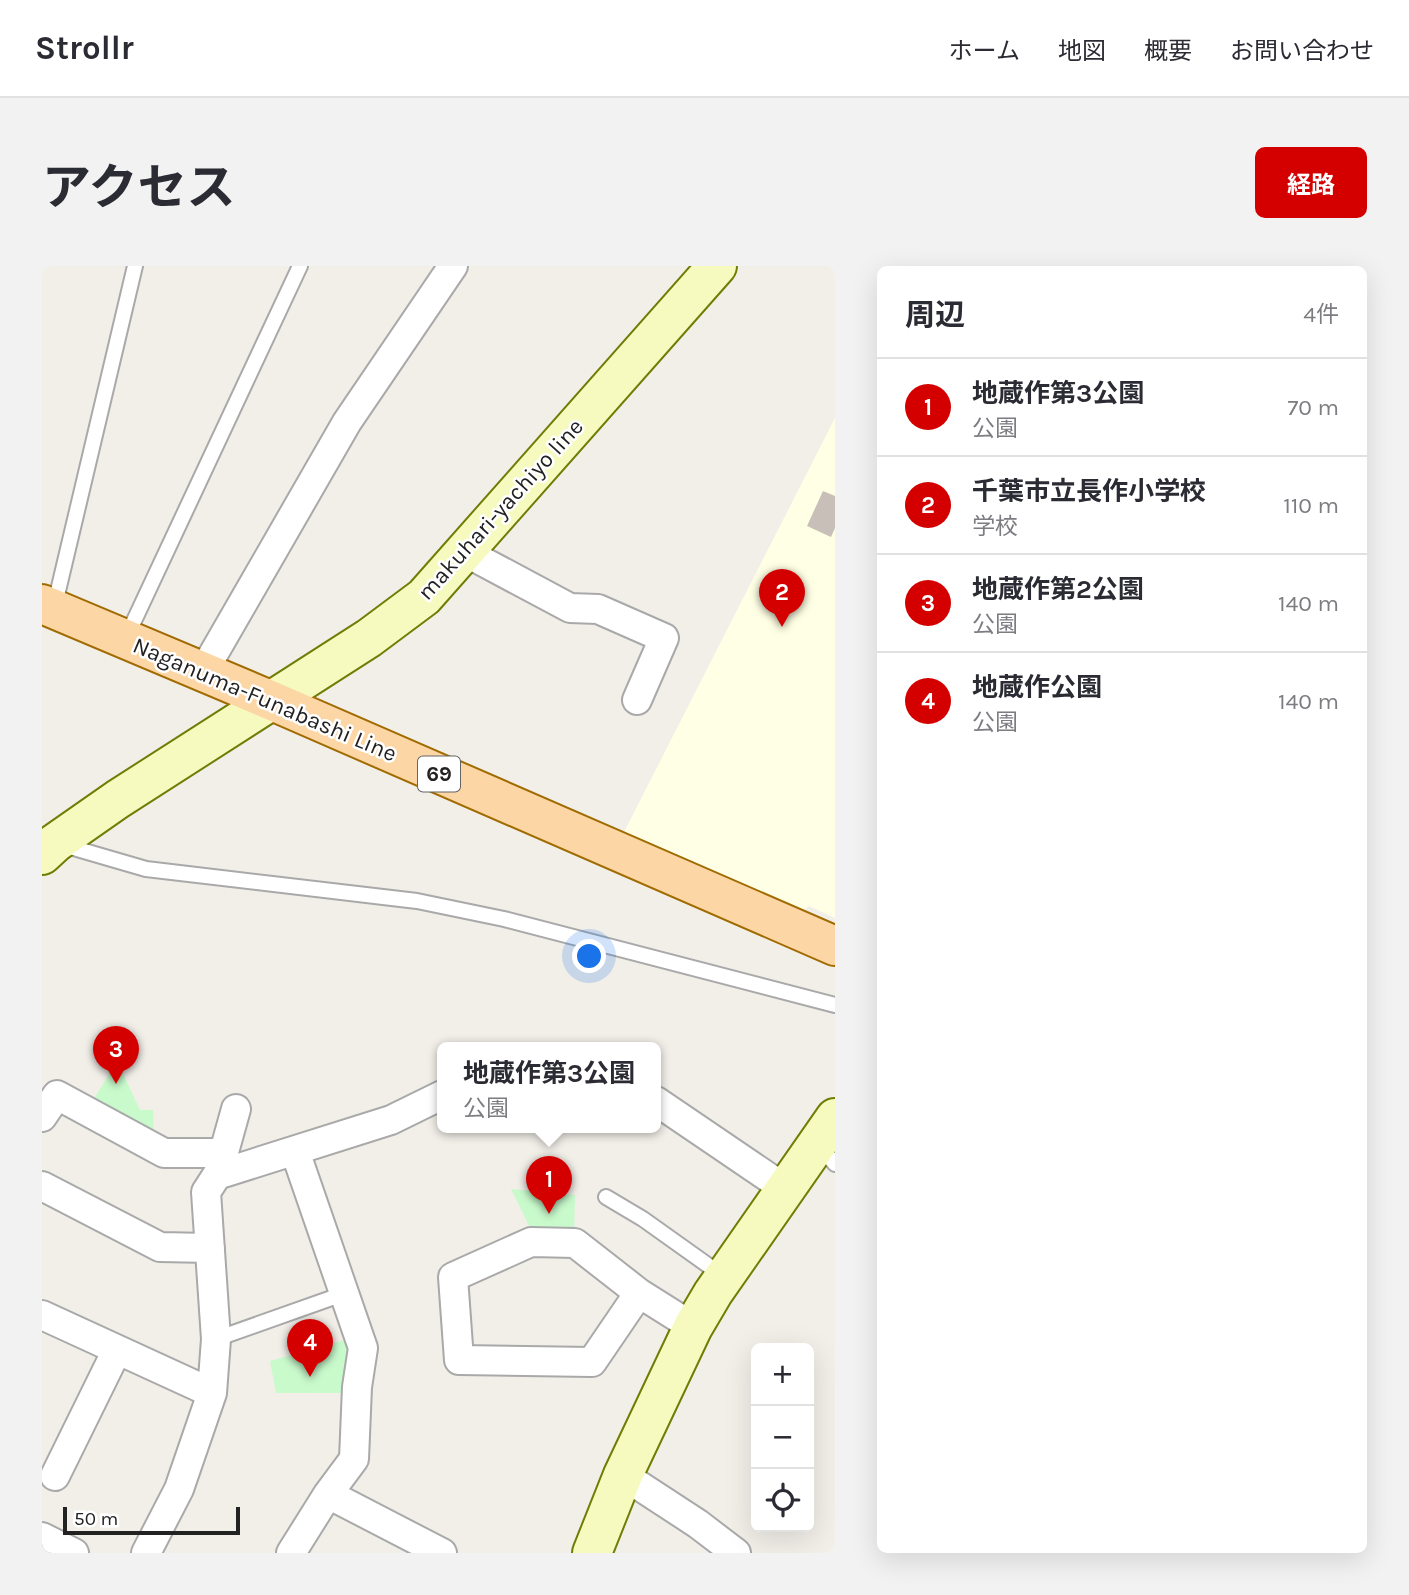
<!DOCTYPE html>
<html lang="ja">
<meta charset="utf-8">
<style>
:root{--surface:#fff;--page:#f2f2f3;--text:#2b2b33;--muted:#7c7c81;--line:#e1e1e2;--accent:#d40000}
body{margin:0;font-family:Karla,"Noto Sans JP",sans-serif;background:var(--page);color:var(--text)}
.controls{position:absolute;right:21px;bottom:21px;display:grid;overflow:hidden;border-radius:10px;box-shadow:0 7px 28px #0002}
.controls button{width:63px;height:63px;display:grid;place-items:center;padding:0;border:0;border-bottom:2px solid var(--line);background:var(--surface);color:var(--text);font:35px sans-serif}
.scale{position:absolute;left:21px;bottom:18px;width:177px;box-sizing:border-box;padding-left:7px;border:4px solid #222;border-top:0;font-size:19px;line-height:24px;white-space:nowrap;color:#222;-webkit-text-stroke:5px #fff;paint-order:stroke}
.you{position:absolute;left:548px;top:691px;width:24px;height:24px;margin:-18px;border:5px solid #fff;border-radius:50%;background:#1a73e8;box-shadow:0 0 0 10px #1a73e833}
.badge{display:grid;place-items:center;width:46px;height:46px;border-radius:50%;background:var(--accent);color:#fff;font-size:23px;font-weight:700}
.pin{position:absolute;translate:-50% -58px;filter:drop-shadow(0 2px 4px #0008)}
.pin::after{content:'';position:absolute;top:37px;width:24px;height:21px;background:inherit;clip-path:polygon(0 0,100% 0,50% 100%)}
.popup{position:absolute;left:395px;top:776px;width:224px;height:91px;box-sizing:border-box;display:grid;place-content:center;border-radius:10px;background:var(--surface);filter:drop-shadow(0 2px 5px #0005);font-size:23px;white-space:nowrap;color:var(--muted)}
.popup b{font-size:26px;color:var(--text)}
.popup::after{content:'';position:absolute;left:50%;top:100%;margin-left:-14px;border:14px solid transparent;border-top-color:var(--surface)}
.list{margin:0;padding:0;list-style:none}
h2{display:flex;justify-content:space-between;align-items:center;height:91px;margin:0;padding:0 28px;font-size:30px}
h2 small{font-size:23px;font-weight:400;color:var(--muted)}
.list li{display:grid;grid-template-columns:46px 1fr auto;gap:21px;align-items:center;box-sizing:border-box;height:98px;padding:0 28px;border-top:2px solid var(--line)}
.list b{display:block;font-size:26px;white-space:nowrap}
.list p{margin:0;font-size:23px;white-space:nowrap;color:var(--muted)}
.list em{font-size:23px;font-style:normal;color:var(--muted)}
.icon{flex:none;width:38px;height:38px;fill:none;stroke:currentColor;stroke-width:2;stroke-linecap:round;stroke-linejoin:round}
.map{position:relative;flex:none;width:793px;height:1287px;overflow:hidden;border-radius:10px}
header{display:flex;align-items:center;gap:42px;box-sizing:border-box;height:98px;padding:0 35px;background:var(--surface);border-bottom:2px solid var(--line)}
header strong{font-size:33px}
nav{display:flex;gap:38px;margin-inline-start:auto;font-size:24px}
.intro{display:flex;align-items:center;justify-content:space-between;box-sizing:border-box;height:168px;padding:0 42px}
h1{margin:0;font-size:49px}
.button{padding:18px 32px;border-radius:10px;background:var(--accent);color:#fff;font-size:24px;font-weight:700}
main{display:flex;gap:42px;padding:0 42px}
aside{flex:1;background:var(--surface);border-radius:10px;box-shadow:0 7px 28px #0002}
.map>svg:first-child{display:block}
.education{fill:#ffffe5}
.park{fill:#c8facc}
.building{fill:#c7bfb8}
.lines{fill:none;stroke-linecap:round;stroke-linejoin:round}
.lane-casing{stroke:#a9a9a9;stroke-width:18}
.street-casing{stroke:#a9a9a9;stroke-width:32}
.secondary-casing{stroke:#707d05;stroke-width:42}
.primary-casing{stroke:#a06b00;stroke-width:42}
.lane{stroke:#fff;stroke-width:14}
.street{stroke:#fff;stroke-width:28}
.secondary{stroke:#f7fabf;stroke-width:38}
.primary{stroke:#fcd6a4;stroke-width:38}
.labels{text-anchor:middle;stroke-width:5;stroke-linejoin:round;paint-order:stroke}
.shield{fill:#fff;stroke:#646464;stroke-width:2}
.shield-label{font-size:21px;font-weight:bold;fill:#222}
.street-label{font-size:23px;fill:#222;stroke:#fff}
</style>
<header>
<strong>Strollr</strong>
<nav><a>ホーム</a><a>地図</a><a>概要</a><a>お問い合わせ</a></nav>
</header>
<div class="intro"><h1>アクセス</h1><a class="button">経路</a></div>
<main>
<div class="map">
<svg width="793" height="1287" viewBox="0 0 793 1287">
<rect width="100%" height="100%" fill="#f2efe9"/>
<!-- education -->
<path class="education" d="M793,152V652L767,640L762,644L580,570Z"/>
<!-- park -->
<path class="park" d="M75,795L98,844H111L112,876L47,841Z
M469,923L533,929L532,969L491,968Z
M310,1072L304,1127H234L228,1095Z"/>
<!-- building -->
<path class="building" d="M781,225L793,230V262L789,271L765,260Z"/>
<g class="lines">
<defs>
<path id="lane" d="M12,342L93,0
M84,372L258,0
M18,578L104,603L375,635L462,653L793,739
M777,879L793,898
M564,931L601,953L681,1010
M174,1073L301,1028"/>
<path id="street" d="M423,286L528,342L556,343L622,372L595,434
M161,406L305,156L411,0
M614,835L745,924
M0,851L15,829L122,887H182
M177,904L194,843
M0,920L118,981L168,982
M597,1027L550,1096L417,1094L411,1011L489,976L533,977L597,1027L651,1061
M0,1049L170,1127
M581,1209L656,1258L694,1287
M13,1210L75,1084
M286,1228L400,1287
M0,1271L32,1287
M104,1287L137,1223L170,1127L174,1073L164,926L175,909L349,854L400,829
M249,1287L286,1228L312,1193L315,1121L321,1082L253,885"/>
<path id="secondary" d="M0,589L13,577L76,533L327,372L382,331L675,0
M550,1287L581,1209L651,1061L671,1027L793,852"/>
<path id="primary" d="M0,338L228,434L793,680"/>
</defs>
<!-- lane casing -->
<use href="#lane" class="lane-casing"/>
<!-- street casing -->
<use href="#street" class="street-casing"/>
<!-- secondary casing -->
<use href="#secondary" class="secondary-casing"/>
<!-- primary casing -->
<use href="#primary" class="primary-casing"/>
<!-- lane -->
<use href="#lane" class="lane"/>
<!-- street -->
<use href="#street" class="street"/>
<!-- secondary -->
<use href="#secondary" class="secondary"/>
<!-- primary -->
<use href="#primary" class="primary"/>
</g>
<g class="labels">
<!-- shield labels -->
<rect class="shield" x="376" y="490.5" width="42" height="35" rx="5"/>
<g class="shield-label">
<text x="397" y="515">69</text>
</g>
<!-- street labels -->
<g class="street-label">
<text transform="translate(458 243) rotate(-48)" y="8">makuhari-yachiyo line</text>
<text transform="translate(223 433) rotate(23)" y="8">Naganuma-Funabashi Line</text>
</g>
</g>
</svg>
<div class="controls">
<button>+</button>
<button>−</button>
<button><svg class="icon" aria-label="locate" viewBox="0 0 24 24"><circle cx="12" cy="12" r="6"/><path d="M12 2v4M12 18v4M2 12h4M18 12h4"/></svg></button>
</div>
<div class="scale">50 m</div>
<div class="you"></div>
<div class="pin badge" style="left:507px;top:948px">1</div>
<div class="popup"><b>地蔵作第3公園</b>公園</div>
<div class="pin badge" style="left:740px;top:361px">2</div>
<div class="pin badge" style="left:74px;top:818px">3</div>
<div class="pin badge" style="left:268px;top:1111px">4</div>
</div>
<aside>
<h2>周辺<small>4件</small></h2>
<ul class="list">
<li><span class="badge">1</span><div><b>地蔵作第3公園</b><p>公園</p></div><em>70 m</em></li>
<li><span class="badge">2</span><div><b>千葉市立長作小学校</b><p>学校</p></div><em>110 m</em></li>
<li><span class="badge">3</span><div><b>地蔵作第2公園</b><p>公園</p></div><em>140 m</em></li>
<li><span class="badge">4</span><div><b>地蔵作公園</b><p>公園</p></div><em>140 m</em></li>
</ul>
</aside>
</main>
